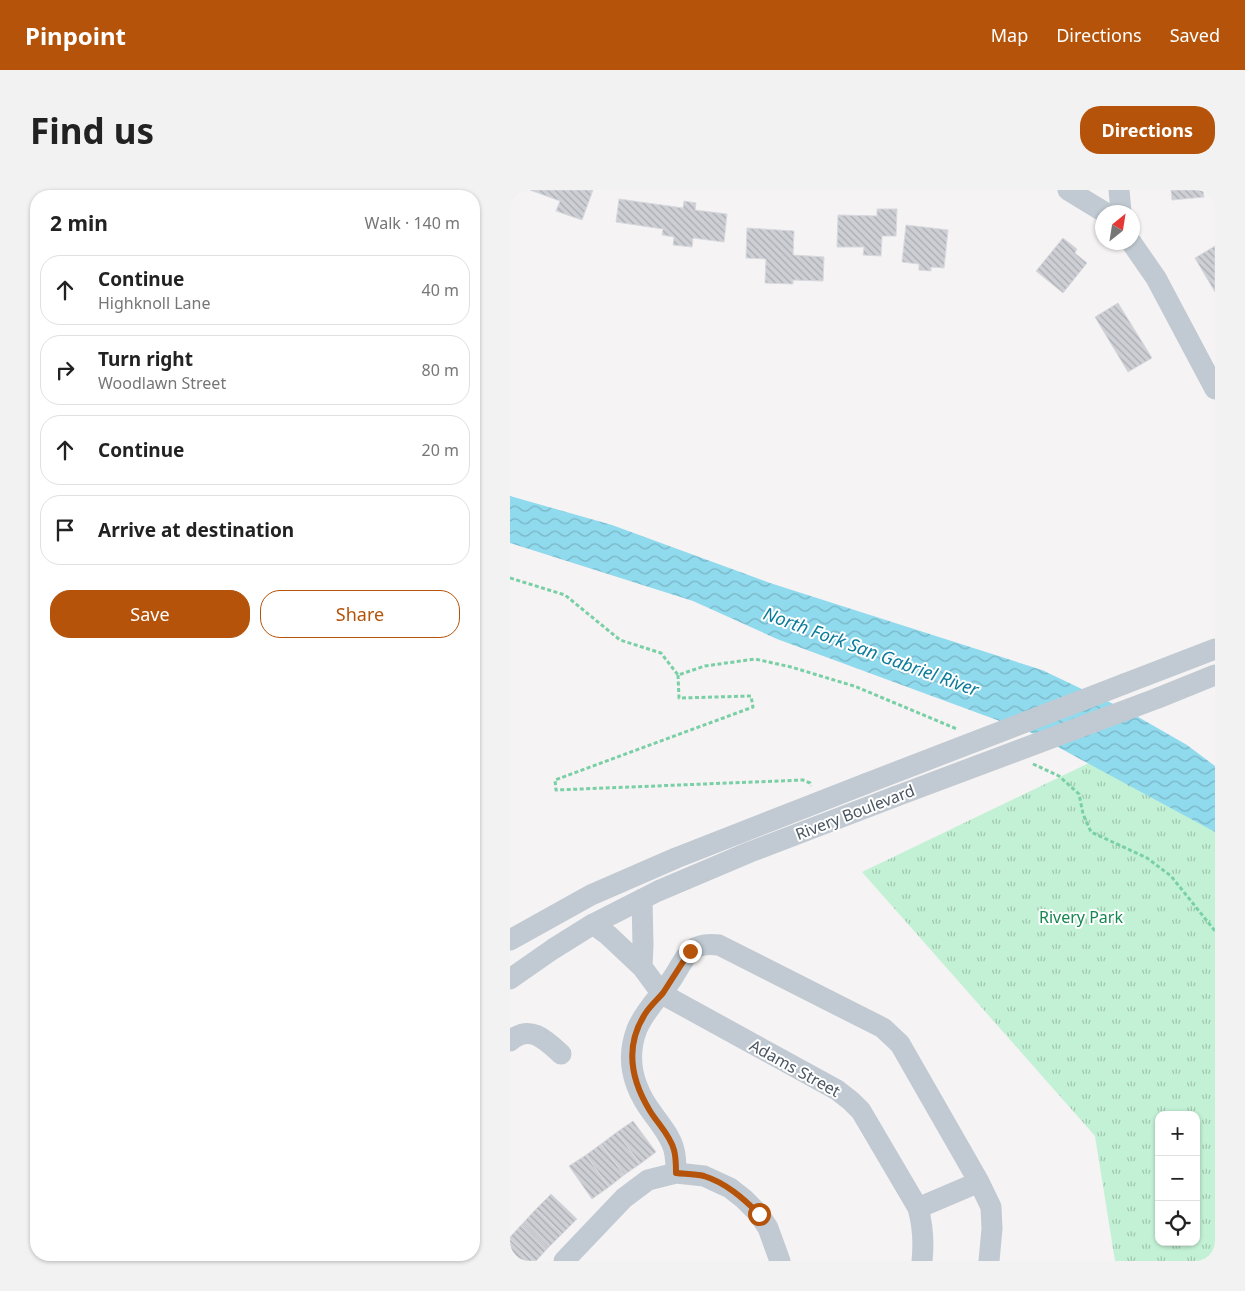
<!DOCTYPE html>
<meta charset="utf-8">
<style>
:root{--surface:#fff;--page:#f2f2f2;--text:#222;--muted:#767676;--line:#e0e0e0;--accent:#b45309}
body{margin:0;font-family:"Noto Sans",sans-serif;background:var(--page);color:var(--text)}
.controls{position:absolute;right:15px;bottom:15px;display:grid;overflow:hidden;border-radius:10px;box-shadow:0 1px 4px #0004}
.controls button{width:45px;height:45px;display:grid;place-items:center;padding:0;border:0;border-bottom:1px solid var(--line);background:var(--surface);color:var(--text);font:25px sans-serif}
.compass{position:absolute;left:585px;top:15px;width:45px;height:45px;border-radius:50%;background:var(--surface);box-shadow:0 1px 4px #0004;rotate:30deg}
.stop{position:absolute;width:15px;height:15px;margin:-11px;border:4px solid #b45309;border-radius:50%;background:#fff}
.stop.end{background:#b45309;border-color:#fff;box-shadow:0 1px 5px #0008}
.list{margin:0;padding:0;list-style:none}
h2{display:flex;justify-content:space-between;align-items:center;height:65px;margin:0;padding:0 20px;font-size:21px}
h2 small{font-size:16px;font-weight:400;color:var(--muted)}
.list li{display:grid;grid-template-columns:32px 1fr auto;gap:15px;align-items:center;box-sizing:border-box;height:70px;margin:0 10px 10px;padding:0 10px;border:1px solid var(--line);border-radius:20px}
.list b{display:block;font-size:19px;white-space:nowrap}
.list p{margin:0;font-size:16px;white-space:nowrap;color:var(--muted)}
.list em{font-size:16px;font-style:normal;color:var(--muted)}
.actions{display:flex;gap:10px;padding:15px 20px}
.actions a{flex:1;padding:11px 0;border:1px solid var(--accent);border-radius:20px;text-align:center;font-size:18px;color:var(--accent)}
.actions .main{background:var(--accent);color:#fff}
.icon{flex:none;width:28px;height:28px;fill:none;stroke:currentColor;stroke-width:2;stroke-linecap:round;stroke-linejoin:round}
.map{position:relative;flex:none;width:705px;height:1071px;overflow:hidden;border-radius:20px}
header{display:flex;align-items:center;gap:30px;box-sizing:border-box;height:70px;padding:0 25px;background:var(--accent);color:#fff}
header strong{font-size:24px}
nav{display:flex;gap:28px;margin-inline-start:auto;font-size:18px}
.intro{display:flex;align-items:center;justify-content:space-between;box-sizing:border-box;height:120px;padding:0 30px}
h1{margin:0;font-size:35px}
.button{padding:12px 22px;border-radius:20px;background:var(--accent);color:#fff;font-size:18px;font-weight:700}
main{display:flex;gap:30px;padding:0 30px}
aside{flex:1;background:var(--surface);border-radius:20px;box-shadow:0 1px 4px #0004}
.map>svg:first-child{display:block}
.park{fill:url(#park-tufts);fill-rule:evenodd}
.water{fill:url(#water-waves)}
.building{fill:url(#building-back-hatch);stroke:#d7d9de}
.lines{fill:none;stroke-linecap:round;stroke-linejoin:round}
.path{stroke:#7ad0a6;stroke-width:3;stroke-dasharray:4 2.5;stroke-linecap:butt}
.minor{stroke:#c1cad2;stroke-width:21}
.minor-bridge{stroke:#c1cad2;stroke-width:21}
.route{stroke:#b45309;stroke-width:6}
.labels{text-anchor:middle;stroke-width:4;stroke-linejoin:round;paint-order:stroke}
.street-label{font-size:16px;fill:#4a5661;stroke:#fff}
.park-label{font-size:16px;fill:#17864f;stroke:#fff}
.water-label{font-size:18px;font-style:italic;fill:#0c7c9b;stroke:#fff}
</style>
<header>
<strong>Pinpoint</strong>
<nav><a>Map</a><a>Directions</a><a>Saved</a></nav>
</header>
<div class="intro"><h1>Find us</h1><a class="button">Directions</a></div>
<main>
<aside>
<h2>2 min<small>Walk · 140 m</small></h2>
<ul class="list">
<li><svg class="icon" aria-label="ahead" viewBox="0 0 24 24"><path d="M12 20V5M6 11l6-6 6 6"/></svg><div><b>Continue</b><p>Highknoll Lane</p></div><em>40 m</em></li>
<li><svg class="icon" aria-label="right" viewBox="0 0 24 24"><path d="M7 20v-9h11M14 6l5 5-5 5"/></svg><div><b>Turn right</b><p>Woodlawn Street</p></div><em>80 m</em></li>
<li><svg class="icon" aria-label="ahead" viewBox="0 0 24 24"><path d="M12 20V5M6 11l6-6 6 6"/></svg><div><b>Continue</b></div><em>20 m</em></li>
<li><svg class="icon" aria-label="arrive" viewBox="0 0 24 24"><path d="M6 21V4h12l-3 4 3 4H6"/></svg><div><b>Arrive at destination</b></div></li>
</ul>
<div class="actions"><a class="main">Save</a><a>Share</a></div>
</aside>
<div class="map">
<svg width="705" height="1071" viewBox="0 0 705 1071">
<defs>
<pattern id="park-tufts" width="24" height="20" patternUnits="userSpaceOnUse" patternTransform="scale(1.25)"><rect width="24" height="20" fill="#c3f1d5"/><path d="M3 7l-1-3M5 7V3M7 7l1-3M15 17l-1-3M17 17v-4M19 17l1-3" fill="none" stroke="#a0c6b0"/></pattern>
<pattern id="water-waves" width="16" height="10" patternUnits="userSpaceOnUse" patternTransform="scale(1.25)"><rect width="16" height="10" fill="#90daee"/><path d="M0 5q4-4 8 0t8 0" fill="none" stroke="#78b4c4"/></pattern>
<pattern id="building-back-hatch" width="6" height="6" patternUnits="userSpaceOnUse" patternTransform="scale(1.25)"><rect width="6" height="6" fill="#cdcfd5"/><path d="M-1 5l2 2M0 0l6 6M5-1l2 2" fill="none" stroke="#a8abb0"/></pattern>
</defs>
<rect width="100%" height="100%" fill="#f5f3f3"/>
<!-- park -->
<path class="park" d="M579,573L705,629V1071H605L585,946L352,682ZM649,925H686V1052H649Z"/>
<!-- water -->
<path class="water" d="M0,306L102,335L260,393L532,480L616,520L677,555L705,576V642L522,543L267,449L183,411L0,353Z"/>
<!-- building -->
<path class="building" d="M20,0H83L72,30L46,21L50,11Z
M661,0H693L694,7L662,10Z
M109,9L173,18L174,11L186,13L185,20L217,24L214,52L183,48L182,57L163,55L164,47L152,45L153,39L106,32Z
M367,19H387L386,46H372L371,66L353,65L354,57H327L328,25L367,26Z
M396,35L438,40L434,78L421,77V81L409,80V74L392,72Z
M237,38L284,41L283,65L314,67L313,91L283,90V94L255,93L256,69L236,68Z
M553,48L567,59L565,63L577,73L553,103L526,81Z
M705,56V102L685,68Z
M608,113L642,168L618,182L585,127Z
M123,931L146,962L130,974L107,942Z
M107,942L130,974L114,985L91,954Z
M91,954L114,985L99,997L76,965Z
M76,965L99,997L82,1009L59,976Z
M41,1004L67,1029L52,1044L26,1019Z
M26,1019L52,1044L38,1058L13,1033Z
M13,1033L38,1058L26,1071H24L0,1049V1047Z
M0,1049L24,1071H0Z"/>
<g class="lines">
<!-- path -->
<path class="path" d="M0,388L55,405L110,450L151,463L168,485L195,476L245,469L281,477L344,496L447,539
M168,485L169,508L241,506L243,517L45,590L46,600L293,590L300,593L301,596
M523,574L549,586L569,604L573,624L581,642L637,668L661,686L705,741"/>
<!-- minor -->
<path class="minor" d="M558,0L594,22
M609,0L611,22
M621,52L646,88L705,199
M614,494L705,459
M648,508L705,485
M83,734L98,745L132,777L152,804L327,900L341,911L351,921L408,1018C413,1036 414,1052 412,1071
M0,750L81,705L166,668L355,594
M132,777L133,755L132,709
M0,789L43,759L83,734L148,701L240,662L384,607
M0,851C20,834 35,849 51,864
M166,983C166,976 166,967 164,960C161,947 151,935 143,924C124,899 115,870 127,839C135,820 151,805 162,789C177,766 179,751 209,755L373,838L390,854L469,992L481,1017L482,1039L479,1071
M408,1018L469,992
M54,1071L114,1008L138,990L166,983L194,986L220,998L234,1009L249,1024L258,1038L270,1071"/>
<!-- minor-bridge -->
<path class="minor-bridge" d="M355,594L614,494
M384,607L648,508"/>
</g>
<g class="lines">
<!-- route -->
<path class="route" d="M180,761C171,775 162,789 153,803C147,810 140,816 135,824C114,857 121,890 140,921C148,934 160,945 164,960C166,967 166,976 166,983C175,984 185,984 194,986C216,993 233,1008 249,1024"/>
</g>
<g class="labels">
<!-- street labels -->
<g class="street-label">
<text transform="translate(345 622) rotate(-21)" y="6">Rivery Boulevard</text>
<text transform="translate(285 878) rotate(29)" y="6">Adams Street</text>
</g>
<!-- park labels -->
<g class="park-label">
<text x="571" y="733">Rivery Park</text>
</g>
<!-- water labels -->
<g class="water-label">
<text transform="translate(361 462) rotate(20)" y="6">North Fork San Gabriel River</text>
</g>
</g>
</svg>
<div class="controls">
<button>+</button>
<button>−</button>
<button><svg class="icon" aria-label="locate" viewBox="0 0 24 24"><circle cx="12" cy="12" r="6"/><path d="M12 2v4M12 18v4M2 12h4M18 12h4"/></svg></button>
</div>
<svg class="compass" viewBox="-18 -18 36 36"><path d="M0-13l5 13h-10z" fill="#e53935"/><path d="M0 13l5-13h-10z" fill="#767676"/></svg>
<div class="stop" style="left:249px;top:1024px"></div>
<div class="stop end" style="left:180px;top:761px"></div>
</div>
</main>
